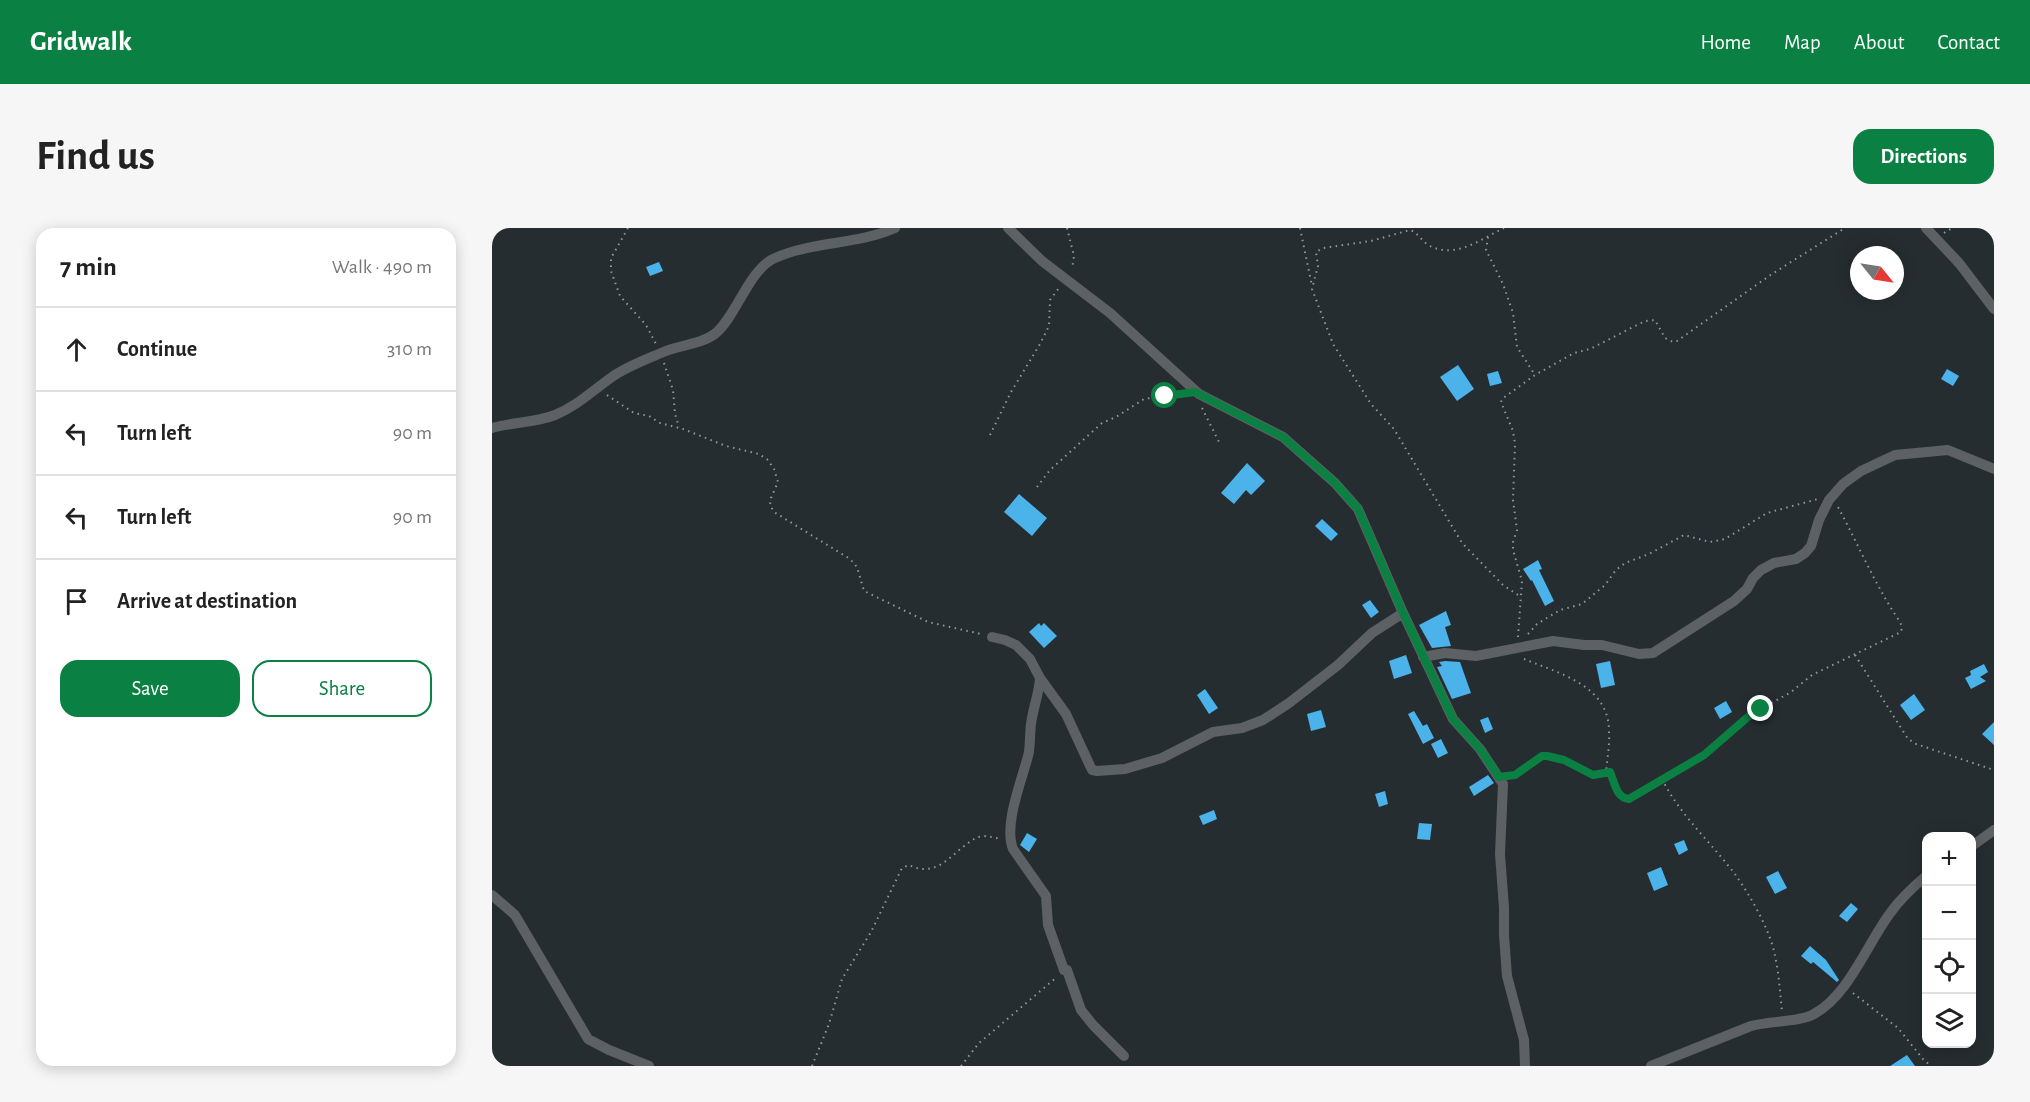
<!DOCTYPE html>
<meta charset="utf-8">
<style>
:root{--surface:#fff;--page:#f6f6f6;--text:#222;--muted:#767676;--line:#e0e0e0;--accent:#0b8043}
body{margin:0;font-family:"Alegreya Sans",sans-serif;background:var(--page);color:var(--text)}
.controls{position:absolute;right:18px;bottom:18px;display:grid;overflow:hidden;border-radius:12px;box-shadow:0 3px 15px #0003}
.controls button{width:54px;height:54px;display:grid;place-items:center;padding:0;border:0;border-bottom:2px solid var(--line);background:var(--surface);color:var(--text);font:30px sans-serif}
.compass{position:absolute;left:1358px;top:18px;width:54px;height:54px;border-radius:50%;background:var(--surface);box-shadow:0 3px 15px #0003;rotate:120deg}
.stop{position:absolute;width:18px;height:18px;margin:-14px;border:4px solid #0b8043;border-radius:50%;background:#fff}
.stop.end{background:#0b8043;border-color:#fff;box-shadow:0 2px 6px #0008}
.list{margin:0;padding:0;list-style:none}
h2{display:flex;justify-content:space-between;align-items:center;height:78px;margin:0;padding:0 24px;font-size:26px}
h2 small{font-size:20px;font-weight:400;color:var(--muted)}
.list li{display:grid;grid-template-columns:39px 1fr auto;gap:18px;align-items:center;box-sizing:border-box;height:84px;padding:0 24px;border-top:2px solid var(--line)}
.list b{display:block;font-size:22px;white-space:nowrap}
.list em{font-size:20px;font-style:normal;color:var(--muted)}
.actions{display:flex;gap:12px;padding:18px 24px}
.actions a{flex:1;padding:14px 0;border:2px solid var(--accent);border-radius:18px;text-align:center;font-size:21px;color:var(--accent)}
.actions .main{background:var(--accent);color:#fff}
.icon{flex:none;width:33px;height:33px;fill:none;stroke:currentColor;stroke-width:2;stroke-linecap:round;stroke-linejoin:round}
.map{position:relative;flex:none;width:1502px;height:838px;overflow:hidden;border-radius:18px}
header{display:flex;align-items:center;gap:36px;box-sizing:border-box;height:84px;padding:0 30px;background:var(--accent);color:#fff}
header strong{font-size:28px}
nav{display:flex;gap:33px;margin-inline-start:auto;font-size:21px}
.intro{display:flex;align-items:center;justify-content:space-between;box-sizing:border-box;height:144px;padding:0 36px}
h1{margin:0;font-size:42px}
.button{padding:15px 27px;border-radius:18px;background:var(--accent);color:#fff;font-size:21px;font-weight:700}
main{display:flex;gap:36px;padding:0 36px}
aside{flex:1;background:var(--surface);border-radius:18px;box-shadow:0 3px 15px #0003}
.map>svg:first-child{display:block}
.building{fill:#4bb2ea}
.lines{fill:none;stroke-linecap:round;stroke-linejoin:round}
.path{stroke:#92989b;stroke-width:2;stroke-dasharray:1.5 4.5;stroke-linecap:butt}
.street{stroke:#5d6163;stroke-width:10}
.route{stroke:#0b8043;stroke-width:8}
</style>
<header>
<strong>Gridwalk</strong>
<nav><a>Home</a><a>Map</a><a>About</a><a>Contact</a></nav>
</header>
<div class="intro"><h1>Find us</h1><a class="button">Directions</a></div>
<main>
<aside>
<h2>7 min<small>Walk · 490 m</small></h2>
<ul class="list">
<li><svg class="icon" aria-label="ahead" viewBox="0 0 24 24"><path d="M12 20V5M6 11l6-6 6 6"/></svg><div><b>Continue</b></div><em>310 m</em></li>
<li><svg class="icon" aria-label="left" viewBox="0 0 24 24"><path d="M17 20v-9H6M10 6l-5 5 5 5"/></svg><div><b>Turn left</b></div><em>90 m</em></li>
<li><svg class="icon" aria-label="left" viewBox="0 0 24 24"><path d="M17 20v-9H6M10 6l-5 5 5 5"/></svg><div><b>Turn left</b></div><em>90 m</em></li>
<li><svg class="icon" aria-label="arrive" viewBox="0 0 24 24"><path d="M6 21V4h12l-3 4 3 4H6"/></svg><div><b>Arrive at destination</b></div></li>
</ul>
<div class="actions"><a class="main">Save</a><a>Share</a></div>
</aside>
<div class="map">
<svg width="1502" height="838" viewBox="0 0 1502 838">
<rect width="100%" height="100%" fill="#262d31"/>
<!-- building -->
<path class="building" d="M167,34L171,43L158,48L154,39Z
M966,137L982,161L965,173L948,149Z
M1455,141L1467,148L1461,158L1449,151Z
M1006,143L1010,155L998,158L995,146Z
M755,235L773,253L759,267L754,262L742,276L729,265Z
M527,266L555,290L540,308L512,284Z
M830,291L846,306L839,313L823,298Z
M1046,332L1050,341L1047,342L1062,373L1053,378L1040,352L1039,353L1031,341Z
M878,372L887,384L879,390L870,377Z
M954,383L959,397L953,399L959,418L940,420L927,397Z
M547,395L549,398L552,395L565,408L552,420L537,404Z
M914,427L920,445L902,451L897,433Z
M953,433L968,434L979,465L960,471L945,439L950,438L947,434Z
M1118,433L1123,457L1109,460L1104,436Z
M1492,436L1496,444L1488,449L1494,453L1479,461L1473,450L1479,447L1478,443Z
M713,461L726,480L717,486L705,467Z
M1422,466L1433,482L1419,492L1408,477Z
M1234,473L1240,484L1228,491L1222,480Z
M829,482L834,499L819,503L815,486Z
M922,483L931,498L935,496L942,510L931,516L916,486Z
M996,489L1001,501L993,505L988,492Z
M1502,494V517L1490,506Z
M949,511L956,525L946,530L939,516Z
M996,547L1002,555L982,568L977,559Z
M893,563L896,576L887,579L883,566Z
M722,582L725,591L711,597L707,588Z
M927,595L940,596L938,612L925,611Z
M535,605L545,611L537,624L528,617Z
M1192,612L1196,622L1187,627L1182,616Z
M1169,639L1176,657L1162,663L1155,645Z
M1286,643L1295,660L1283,666L1274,649Z
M1359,675L1366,681L1355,694L1347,688Z
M1318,718L1334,732L1347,752L1345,754L1321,734L1319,736L1309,728Z
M1415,827L1423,838H1398Z"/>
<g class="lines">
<!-- path -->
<path class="path" d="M136,0L119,30V43L128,68L154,97L164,116
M575,0L582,28L580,41
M808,0L820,58
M1012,0C989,11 963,32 936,17C929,12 926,5 918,2L879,13L831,20L824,24L826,38L820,61L841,116L879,176L902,201L970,315L1011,357L1029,369
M1452,5L1460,0
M996,9L994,22L1011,56L1021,85L1025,119L1043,147
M172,135L181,162L183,186L187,199
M115,167L142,185L157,188L168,195L191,201L234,218L267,226L276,232L282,241L286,254L279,270L278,277L282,284L358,331L365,339L372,363L436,394L489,406
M710,180L728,216
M498,207L519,164L548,116L557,98L558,72L567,60
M545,259L558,242L610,195L624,189L652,171L690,165
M1036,406L1045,396L1068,382L1090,376L1113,357L1124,342L1133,335L1157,326L1192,307L1218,314L1233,311L1275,285L1326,271
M1026,409L1030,353L1021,322V314L1025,302L1021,272L1023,216L1021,203L1009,174L1010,171L1043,147L1082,125L1098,121L1153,93L1163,92L1173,110L1181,114L1185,113L1280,46L1353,0
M1363,427L1416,511L1424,516L1502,542
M1032,431C1066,445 1117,457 1117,503C1118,517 1115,531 1114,545
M1018,548L1029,544L1050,528H1055L1072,532L1101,547L1118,544C1122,555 1124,570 1137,571L1212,527L1257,488L1299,464L1320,447L1409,404L1410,399L1408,394C1383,357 1367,318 1346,279
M1170,551C1189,589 1221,616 1245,649C1259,669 1279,704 1283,728C1287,746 1288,764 1290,783
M1361,765L1406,800L1431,831L1439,838
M320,838L337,796L350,751L379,704L410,640L417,637C448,652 461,621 486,609L494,608L509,611
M469,838L487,815L565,749"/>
<!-- street -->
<path class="street" d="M516,0L550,33L618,85L707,166L791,209L843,255L866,281L911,385L961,491L988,521L1011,556L1008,626L1012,680V707L1015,748L1032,812L1033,838
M1434,0L1467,35L1502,81
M0,200C21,194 43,195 63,187C85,178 100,163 120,149C134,139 153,132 169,125C186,117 209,117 224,105C245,87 257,41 283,30C321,13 365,17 403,0
M500,409L513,412L524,417L538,431L548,450L574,486L600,542L605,543L633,541L670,530L721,504L750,500L771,492L797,475L846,437L880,405L911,385
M931,429L953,425L984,428L1061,413L1092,417H1110L1147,426L1161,425L1242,373L1255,361L1261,350L1269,342L1282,335L1304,331L1313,325L1319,318L1327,292L1337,272L1351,256L1369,243L1403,227L1456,222L1502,241
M548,450C547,466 541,480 539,496C538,505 538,515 537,524C531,550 511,596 521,621L554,668L556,697L572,742H575L589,782L601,797L632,828
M1480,618L1502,602
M0,667L23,687L96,811L117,822L157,838
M1159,838L1259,798C1276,793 1309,794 1322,786C1357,767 1376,714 1399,684C1409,670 1421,659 1434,648"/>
</g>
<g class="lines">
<!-- route -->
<path class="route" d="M673,168L703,164L791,209L843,255L866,281L911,385L961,491L988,521L1007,549L1023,547L1050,528H1055L1072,532L1101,547L1118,544C1123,555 1124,570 1137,571L1212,527L1257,488L1269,481"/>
</g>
</svg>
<div class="controls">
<button>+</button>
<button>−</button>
<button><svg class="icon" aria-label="locate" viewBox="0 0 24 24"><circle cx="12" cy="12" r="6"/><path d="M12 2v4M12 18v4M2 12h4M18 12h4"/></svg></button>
<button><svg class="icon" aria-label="layers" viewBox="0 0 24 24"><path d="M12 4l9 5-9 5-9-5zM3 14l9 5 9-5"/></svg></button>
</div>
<svg class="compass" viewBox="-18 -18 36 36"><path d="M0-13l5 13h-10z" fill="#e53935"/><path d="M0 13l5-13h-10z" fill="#767676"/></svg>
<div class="stop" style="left:673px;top:168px"></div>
<div class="stop end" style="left:1269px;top:481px"></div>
</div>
</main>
